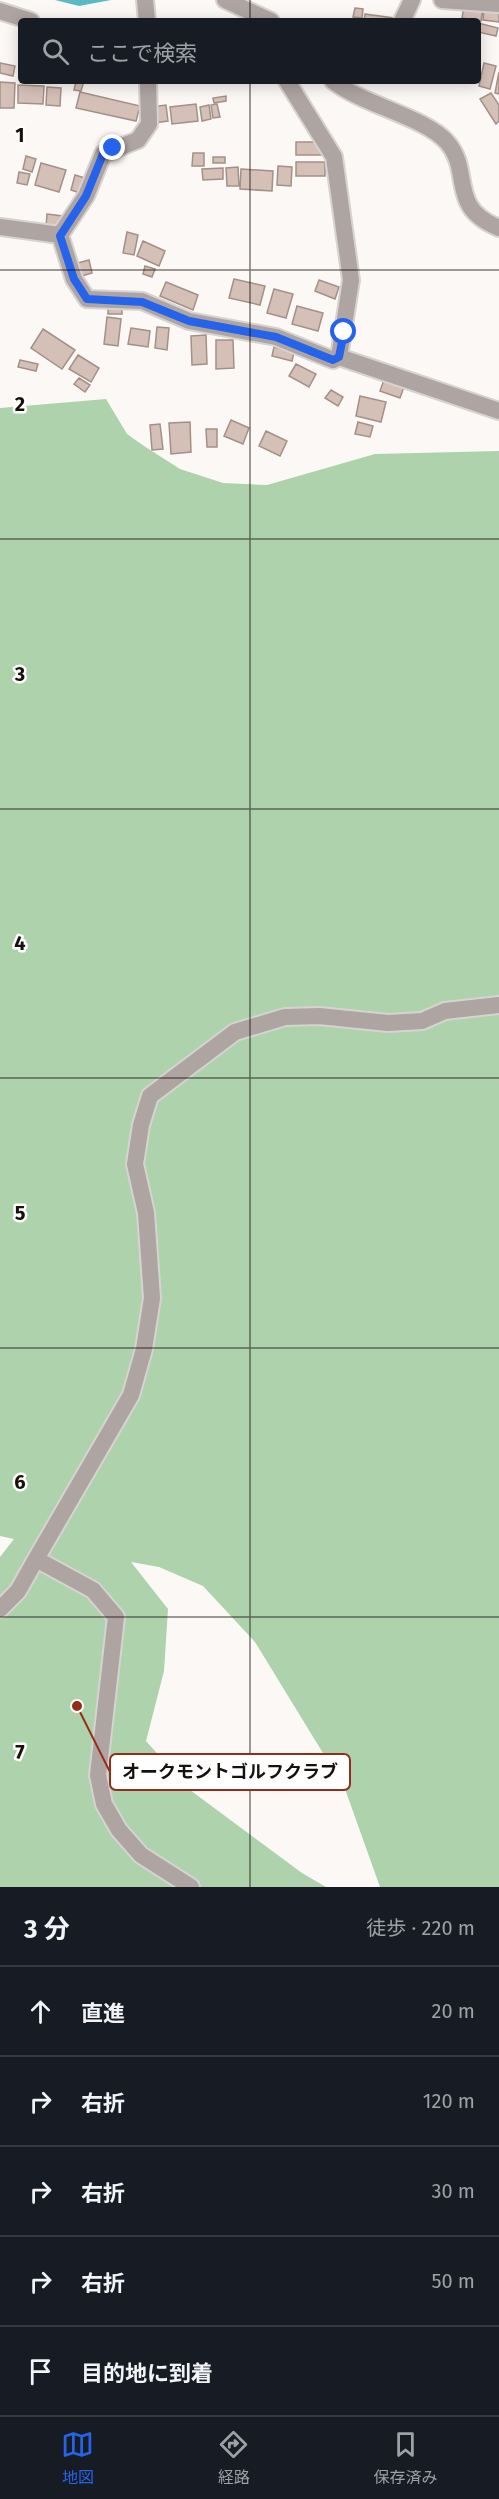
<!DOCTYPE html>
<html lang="ja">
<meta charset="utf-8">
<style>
:root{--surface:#171b24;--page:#242831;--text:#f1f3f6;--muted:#9ea1a6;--line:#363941;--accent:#2563eb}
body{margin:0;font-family:"Fira Sans","Noto Sans JP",sans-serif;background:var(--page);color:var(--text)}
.stop{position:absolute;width:18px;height:18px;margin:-14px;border:4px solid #2563eb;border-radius:50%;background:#fff}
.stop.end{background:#2563eb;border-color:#fff;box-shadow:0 2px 6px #0008}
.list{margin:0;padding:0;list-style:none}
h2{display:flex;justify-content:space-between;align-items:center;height:78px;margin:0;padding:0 24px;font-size:26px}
h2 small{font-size:20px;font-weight:400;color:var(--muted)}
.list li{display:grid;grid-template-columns:39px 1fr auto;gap:18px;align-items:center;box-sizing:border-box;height:90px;padding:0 24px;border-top:2px solid var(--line)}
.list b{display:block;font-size:22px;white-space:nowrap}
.list em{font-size:20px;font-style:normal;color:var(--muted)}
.icon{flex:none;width:33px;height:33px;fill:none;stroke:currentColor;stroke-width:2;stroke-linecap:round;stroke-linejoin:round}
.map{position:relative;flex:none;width:499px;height:1887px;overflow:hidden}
.search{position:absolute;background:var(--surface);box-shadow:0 3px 15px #0003;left:18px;right:18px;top:18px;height:66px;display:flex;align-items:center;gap:15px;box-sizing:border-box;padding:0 21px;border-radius:6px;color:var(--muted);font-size:22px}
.sheet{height:528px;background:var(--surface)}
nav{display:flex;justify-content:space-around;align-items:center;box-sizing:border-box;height:84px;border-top:2px solid var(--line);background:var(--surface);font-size:16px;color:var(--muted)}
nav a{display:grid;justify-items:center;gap:3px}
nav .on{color:var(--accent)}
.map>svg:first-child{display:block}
.green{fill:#add2ac}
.water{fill:#5bb9c3}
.building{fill:#d5c0b8;stroke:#a39088;stroke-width:1.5}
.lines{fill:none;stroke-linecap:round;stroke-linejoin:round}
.minor-casing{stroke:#d7d3d1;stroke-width:20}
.minor{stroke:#aea4a1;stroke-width:16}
.route{stroke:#2563eb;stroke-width:8}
.grid{fill:none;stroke:#17100d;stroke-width:1.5;stroke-opacity:0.55}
.grid-label{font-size:20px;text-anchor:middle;font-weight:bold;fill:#17100d;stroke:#fff;stroke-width:5;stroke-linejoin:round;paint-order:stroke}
.leader{fill:none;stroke:#962d19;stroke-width:2}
.callout-dot{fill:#962d19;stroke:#fff;stroke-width:2}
.callout{fill:#fff;stroke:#962d19;stroke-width:2}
.callout-label{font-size:18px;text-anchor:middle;font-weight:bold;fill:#17100d}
</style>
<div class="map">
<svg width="499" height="1887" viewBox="0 0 499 1887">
<rect width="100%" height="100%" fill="#fcf8f6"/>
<!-- green -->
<path class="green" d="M106,399L127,434L144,446L180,469L223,483L267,485L375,454L499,451V1887H380L345,1789L255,1642L203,1586L159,1567L131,1562L168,1609L164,1671L146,1741L190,1790L302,1873L326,1887H0V1557L14,1539L0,1536V408Z"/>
<!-- water -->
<path class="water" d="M55,0H111L79,6Z"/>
<!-- building -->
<path class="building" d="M464,6L483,8L481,21L462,18Z
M355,8L363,9L362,18L353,17Z
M484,9L499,10V22L483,20Z
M365,14L394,18V21H364Z
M478,23L498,28L496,36L478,32Z
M0,63L15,66L13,76L0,73Z
M484,63L496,66L490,89L479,86Z
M499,72V94L495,93Z
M76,81H84L81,91L74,90Z
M0,82L15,83L14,108H0Z
M18,85L44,86L43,104L18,103Z
M47,87L61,88L60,106L46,105Z
M80,92L140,106L136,121L76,108Z
M491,93L499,105V121L496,124L480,99Z
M226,96V101L214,103L213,98Z
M196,104L198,121L172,124L170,107Z
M217,104L220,117L213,118L211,105Z
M166,105L168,121L154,123L151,107Z
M209,105L211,119L202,121L200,107Z
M296,142H322V155H296Z
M193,153H204V166H192Z
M26,156L36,159L32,172L23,169Z
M213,157H225V163H213Z
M296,162H325V176H296Z
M41,163L66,170L59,192L35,185Z
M278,166L292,167L291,186L277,185Z
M238,167L239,186H227L226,168Z
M223,168V179L203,180L202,169Z
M241,169L273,171L272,191L240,189Z
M19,172L30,174L27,185L17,183Z
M75,175L85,178L80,193L71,190Z
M47,214L62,216L60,229L46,227Z
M127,232L138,235L134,255L123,253Z
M143,241L165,251L159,266L137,256Z
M89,260L92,273L78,277L74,264Z
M145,266L155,269L152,277L143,274Z
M234,279L265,286L260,305L229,298Z
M319,280L339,287L335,299L315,291Z
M166,282L198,295L193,310L160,296Z
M274,289L293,294L286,318L267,313Z
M108,302H122V314H108Z
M297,306L323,313L318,331L292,324Z
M107,317L121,319L118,346L104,344Z
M157,327L169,328L167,350L155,348Z
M131,328L150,331L148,347L128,344Z
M43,329L75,350L62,369L31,348Z
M206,335L207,364L192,365L191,336Z
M216,340H233L234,368L216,369Z
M274,347L294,352L292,361L272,356Z
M78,355L99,368L91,382L69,369Z
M20,360L38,364L36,371L18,367Z
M296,364L316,374L309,387L289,376Z
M385,377L405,384L400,398L380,391Z
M79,378L90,385L85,392L74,384Z
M331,390L343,397L338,406L325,398Z
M360,396L386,402L381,422L356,416Z
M231,420L249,428L243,444L224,436Z
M190,422L191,452L171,454L169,423Z
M358,422L373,426L370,437L355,434Z
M160,424L163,449L152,450L150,425Z
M206,429H217V447H207Z
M266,431L287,441L280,456L259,446Z"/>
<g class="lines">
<defs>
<path id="minor" d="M145,0L147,21
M225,0L271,21
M442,0L499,4
M0,11L31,21
M402,21L412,0
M287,81L334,157L351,280L339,357
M333,81C363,105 425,117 447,142C473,172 447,207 499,228
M0,227L60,235
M60,235L74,279L87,299L142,301L189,321L276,337L333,360L339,357L499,411
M60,235L86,196L103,154L138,140L149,124L148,81
M36,1559L131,1395L144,1349L152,1298L146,1213L135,1164L141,1125L150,1096L235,1032L285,1017L319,1016L388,1023L422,1021L445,1011L499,1005
M0,1609L18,1591L36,1559L93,1590L116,1617L98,1775L104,1804L119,1830L141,1855L191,1887"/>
</defs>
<!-- minor casing -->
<use href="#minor" class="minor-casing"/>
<!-- minor -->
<use href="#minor" class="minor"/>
</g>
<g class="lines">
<!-- route -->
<path class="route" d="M113,148L103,154L86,196L60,236L74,279L87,299L142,302L189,321L276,337L333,360L339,357L344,332"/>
</g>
<!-- grid -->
<path class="grid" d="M250,0V21M250,81V1887M0,270H499M0,539H499M0,809H499M0,1078H499M0,1348H499M0,1617H499"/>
<g class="grid-label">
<text x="20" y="142">1</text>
<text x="20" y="411">2</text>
<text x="20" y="681">3</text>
<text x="20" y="950">4</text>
<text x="20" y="1220">5</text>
<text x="20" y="1489">6</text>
<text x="20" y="1759">7</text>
</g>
<!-- callouts -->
<path class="leader" d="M77 1706L110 1772"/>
<circle class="callout-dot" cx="77" cy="1706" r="6"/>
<rect class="callout" x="110" y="1754" width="240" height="36" rx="6"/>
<g class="callout-label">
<text x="230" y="1778">オークモントゴルフクラブ</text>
</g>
</svg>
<div class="stop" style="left:344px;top:332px"></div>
<div class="stop end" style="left:113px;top:148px"></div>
<div class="search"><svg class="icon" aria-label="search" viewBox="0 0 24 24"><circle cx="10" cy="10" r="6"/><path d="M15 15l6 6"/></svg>ここで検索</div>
</div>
<section class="sheet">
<h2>3 分<small>徒歩 · 220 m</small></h2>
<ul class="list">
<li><svg class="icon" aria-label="ahead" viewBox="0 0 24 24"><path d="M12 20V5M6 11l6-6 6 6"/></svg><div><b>直進</b></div><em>20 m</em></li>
<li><svg class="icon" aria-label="right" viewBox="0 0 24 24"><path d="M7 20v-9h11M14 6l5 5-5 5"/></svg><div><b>右折</b></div><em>120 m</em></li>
<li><svg class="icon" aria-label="right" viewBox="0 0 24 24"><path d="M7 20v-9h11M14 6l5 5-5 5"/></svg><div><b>右折</b></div><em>30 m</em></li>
<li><svg class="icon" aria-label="right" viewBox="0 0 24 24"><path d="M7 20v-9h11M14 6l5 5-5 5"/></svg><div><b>右折</b></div><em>50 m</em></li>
<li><svg class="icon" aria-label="arrive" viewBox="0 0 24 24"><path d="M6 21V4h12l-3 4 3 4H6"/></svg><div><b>目的地に到着</b></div></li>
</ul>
</section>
<nav>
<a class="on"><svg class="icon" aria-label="map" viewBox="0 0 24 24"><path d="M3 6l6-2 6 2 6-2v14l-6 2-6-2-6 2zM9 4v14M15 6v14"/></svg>地図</a>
<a><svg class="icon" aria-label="directions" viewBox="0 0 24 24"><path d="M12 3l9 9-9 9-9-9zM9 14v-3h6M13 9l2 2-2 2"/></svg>経路</a>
<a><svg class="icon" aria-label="saved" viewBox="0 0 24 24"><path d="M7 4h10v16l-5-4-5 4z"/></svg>保存済み</a>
</nav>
